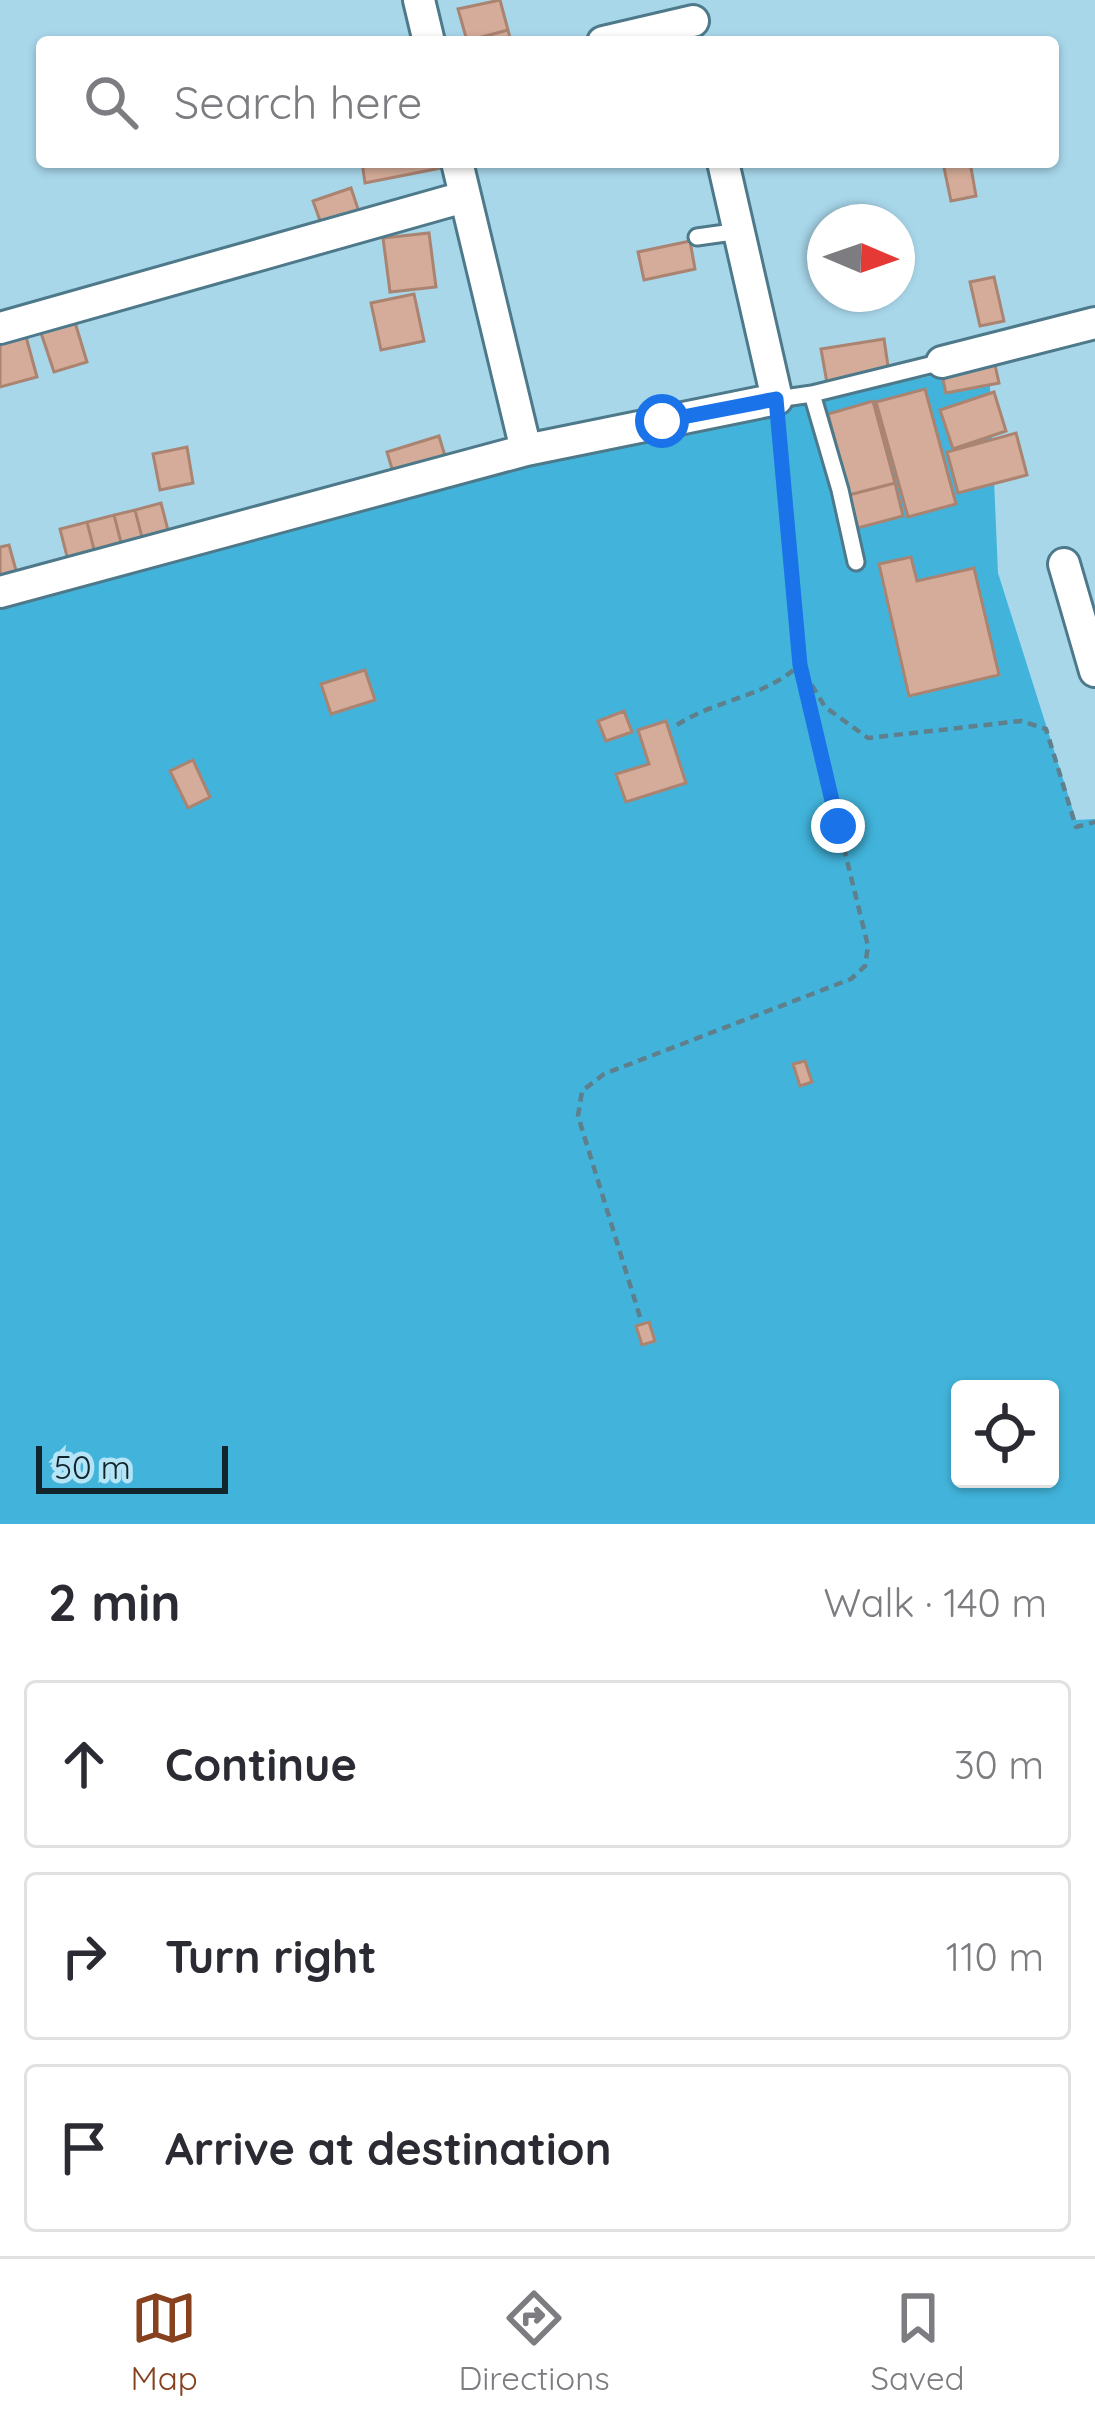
<!DOCTYPE html>
<meta charset="utf-8">
<style>
:root{--surface:#fff;--page:#f7f7f7;--text:#2b2b33;--muted:#7c7c81;--line:#e1e1e2;--accent:#87411e}
body{margin:0;font-family:Quicksand,sans-serif;background:var(--page);color:var(--text)}
.controls{position:absolute;right:36px;bottom:36px;display:grid;overflow:hidden;border-radius:12px;box-shadow:0 3px 9px #0004}
.controls button{width:108px;height:108px;display:grid;place-items:center;padding:0;border:0;border-bottom:3px solid var(--line);background:var(--surface);color:var(--text);font:60px sans-serif}
.compass{position:absolute;left:807px;top:204px;width:108px;height:108px;border-radius:50%;background:var(--surface);box-shadow:0 3px 9px #0004;rotate:92deg}
.scale{position:absolute;left:36px;bottom:30px;width:192px;box-sizing:border-box;padding-left:12px;border:6px solid #12252c;border-top:0;font-size:33px;line-height:42px;white-space:nowrap;color:#12252c;-webkit-text-stroke:9px #b5e4f7;paint-order:stroke}
.stop{position:absolute;width:36px;height:36px;margin:-27px;border:9px solid #1a73e8;border-radius:50%;background:#fff}
.stop.end{background:#1a73e8;border-color:#fff;box-shadow:0 3px 12px #0008}
.list{margin:0;padding:0;list-style:none}
h2{display:flex;justify-content:space-between;align-items:center;height:156px;margin:0;padding:0 48px;font-size:51px}
h2 small{font-size:39px;font-weight:400;color:var(--muted)}
.list li{display:grid;grid-template-columns:78px 1fr auto;gap:36px;align-items:center;box-sizing:border-box;height:168px;margin:0 24px 24px;padding:0 24px;border:3px solid var(--line);border-radius:12px}
.list b{display:block;font-size:45px;white-space:nowrap}
.list em{font-size:39px;font-style:normal;color:var(--muted)}
.icon{flex:none;width:66px;height:66px;fill:none;stroke:currentColor;stroke-width:2;stroke-linecap:round;stroke-linejoin:round}
.map{position:relative;flex:none;width:1095px;height:1524px;overflow:hidden}
.search{position:absolute;background:var(--surface);box-shadow:0 3px 9px #0004;left:36px;right:36px;top:36px;height:132px;display:flex;align-items:center;gap:30px;box-sizing:border-box;padding:0 42px;border-radius:12px;color:var(--muted);font-size:45px}
.sheet{height:732px;background:var(--surface)}
nav{display:flex;justify-content:space-around;align-items:center;box-sizing:border-box;height:168px;border-top:3px solid var(--line);background:var(--surface);font-size:33px;color:var(--muted)}
nav a{display:grid;justify-items:center;gap:6px}
nav .on{color:var(--accent)}
.map>svg:first-child{display:block}
.water{fill:#42b4db;fill-rule:evenodd}
.building{fill:#d5ac99;stroke:#aa8371;stroke-width:3}
.lines{fill:none;stroke-linecap:round;stroke-linejoin:round}
.lane-casing{stroke:#4d798a;stroke-width:21}
.street-casing{stroke:#4d798a;stroke-width:36}
.path{stroke:#5e7f8c;stroke-width:4.5;stroke-dasharray:9 6;stroke-linecap:butt}
.lane{stroke:#fff;stroke-width:15}
.street{stroke:#fff;stroke-width:30}
.route{stroke:#1a73e8;stroke-width:15}
</style>
<div class="map">
<svg width="1095" height="1524" viewBox="0 0 1095 1524">
<rect width="100%" height="100%" fill="#a8d7ea"/>
<!-- water -->
<path class="water" d="M989,364L998,573L1076,820L1095,819V1524H0V598L544,455ZM960,1389H1050V1479H960Z"/>
<!-- building -->
<path class="building" d="M500,0L508,30L467,41L458,9Z
M508,30L511,42H467V41Z
M362,162H445L446,167L365,183Z
M970,162L976,196L951,201L943,163Z
M351,188L360,215L323,229L313,201Z
M429,233L436,287L390,292L383,238Z
M690,241L695,269L644,280L638,252Z
M994,277L1004,321L980,326L970,282Z
M414,294L424,341L381,350L371,303Z
M74,319L87,362L54,372L40,330Z
M25,333L37,377L0,387V340Z
M884,339L889,373L827,383L821,349Z
M993,356L999,383L946,393L940,366Z
M925,389L956,504L908,517L876,402Z
M994,392L1006,431L953,449L940,410Z
M873,401L895,483L849,495L828,414Z
M1016,433L1027,475L958,493L947,452Z
M439,436L448,466L396,482L387,452Z
M187,447L193,483L160,490L153,454Z
M895,483L903,516L858,528L849,495Z
M161,503L171,542L145,549L135,510Z
M135,510L145,549L124,554L114,515Z
M114,515L124,554L97,561L87,522Z
M87,522L97,561L70,568L60,529Z
M9,545L17,574L0,579V547Z
M911,557L917,581L974,568L999,675L909,696L879,564Z
M365,670L375,700L331,714L321,684Z
M624,711L632,732L606,741L598,721Z
M666,721L686,783L626,802L616,774L649,764L638,730Z
M193,760L210,797L188,808L170,771Z
M805,1061L812,1082L800,1086L793,1064Z
M649,1322L655,1341L642,1345L636,1326Z"/>
<g class="lines">
<defs>
<path id="lane" d="M697,237L740,231
M812,394L840,490L856,562
M777,399L812,394L942,362"/>
<path id="street" d="M419,0L429,42
M603,42L693,21
M457,162L526,450
M0,328L464,197
M942,362L1095,323
M1064,564L1095,671
M0,592L526,450L777,399L723,162"/>
</defs>
<!-- lane casing -->
<use href="#lane" class="lane-casing"/>
<!-- street casing -->
<use href="#street" class="street-casing"/>
<!-- path -->
<path class="path" d="M804,672L825,707L868,738L1021,721L1046,729L1076,827L1095,822
M677,725C715,700 764,697 797,667
M640,1317L578,1116L582,1091L604,1074L851,979L865,966L868,946L799,665L779,429"/>
<!-- lane -->
<use href="#lane" class="lane"/>
<!-- street -->
<use href="#street" class="street"/>
</g>
<g class="lines">
<!-- route -->
<path class="route" d="M662,421L776,399L800,665L838,826"/>
</g>
</svg>
<div class="controls">
<button><svg class="icon" aria-label="locate" viewBox="0 0 24 24"><circle cx="12" cy="12" r="6"/><path d="M12 2v4M12 18v4M2 12h4M18 12h4"/></svg></button>
</div>
<svg class="compass" viewBox="-18 -18 36 36"><path d="M0-13l5 13h-10z" fill="#e53935"/><path d="M0 13l5-13h-10z" fill="#7c7c81"/></svg>
<div class="scale">50 m</div>
<div class="stop" style="left:662px;top:421px"></div>
<div class="stop end" style="left:838px;top:826px"></div>
<div class="search"><svg class="icon" aria-label="search" viewBox="0 0 24 24"><circle cx="10" cy="10" r="6"/><path d="M15 15l6 6"/></svg>Search here</div>
</div>
<section class="sheet">
<h2>2 min<small>Walk · 140 m</small></h2>
<ul class="list">
<li><svg class="icon" aria-label="ahead" viewBox="0 0 24 24"><path d="M12 20V5M6 11l6-6 6 6"/></svg><div><b>Continue</b></div><em>30 m</em></li>
<li><svg class="icon" aria-label="right" viewBox="0 0 24 24"><path d="M7 20v-9h11M14 6l5 5-5 5"/></svg><div><b>Turn right</b></div><em>110 m</em></li>
<li><svg class="icon" aria-label="arrive" viewBox="0 0 24 24"><path d="M6 21V4h12l-3 4 3 4H6"/></svg><div><b>Arrive at destination</b></div></li>
</ul>
</section>
<nav>
<a class="on"><svg class="icon" aria-label="map" viewBox="0 0 24 24"><path d="M3 6l6-2 6 2 6-2v14l-6 2-6-2-6 2zM9 4v14M15 6v14"/></svg>Map</a>
<a><svg class="icon" aria-label="directions" viewBox="0 0 24 24"><path d="M12 3l9 9-9 9-9-9zM9 14v-3h6M13 9l2 2-2 2"/></svg>Directions</a>
<a><svg class="icon" aria-label="saved" viewBox="0 0 24 24"><path d="M7 4h10v16l-5-4-5 4z"/></svg>Saved</a>
</nav>
